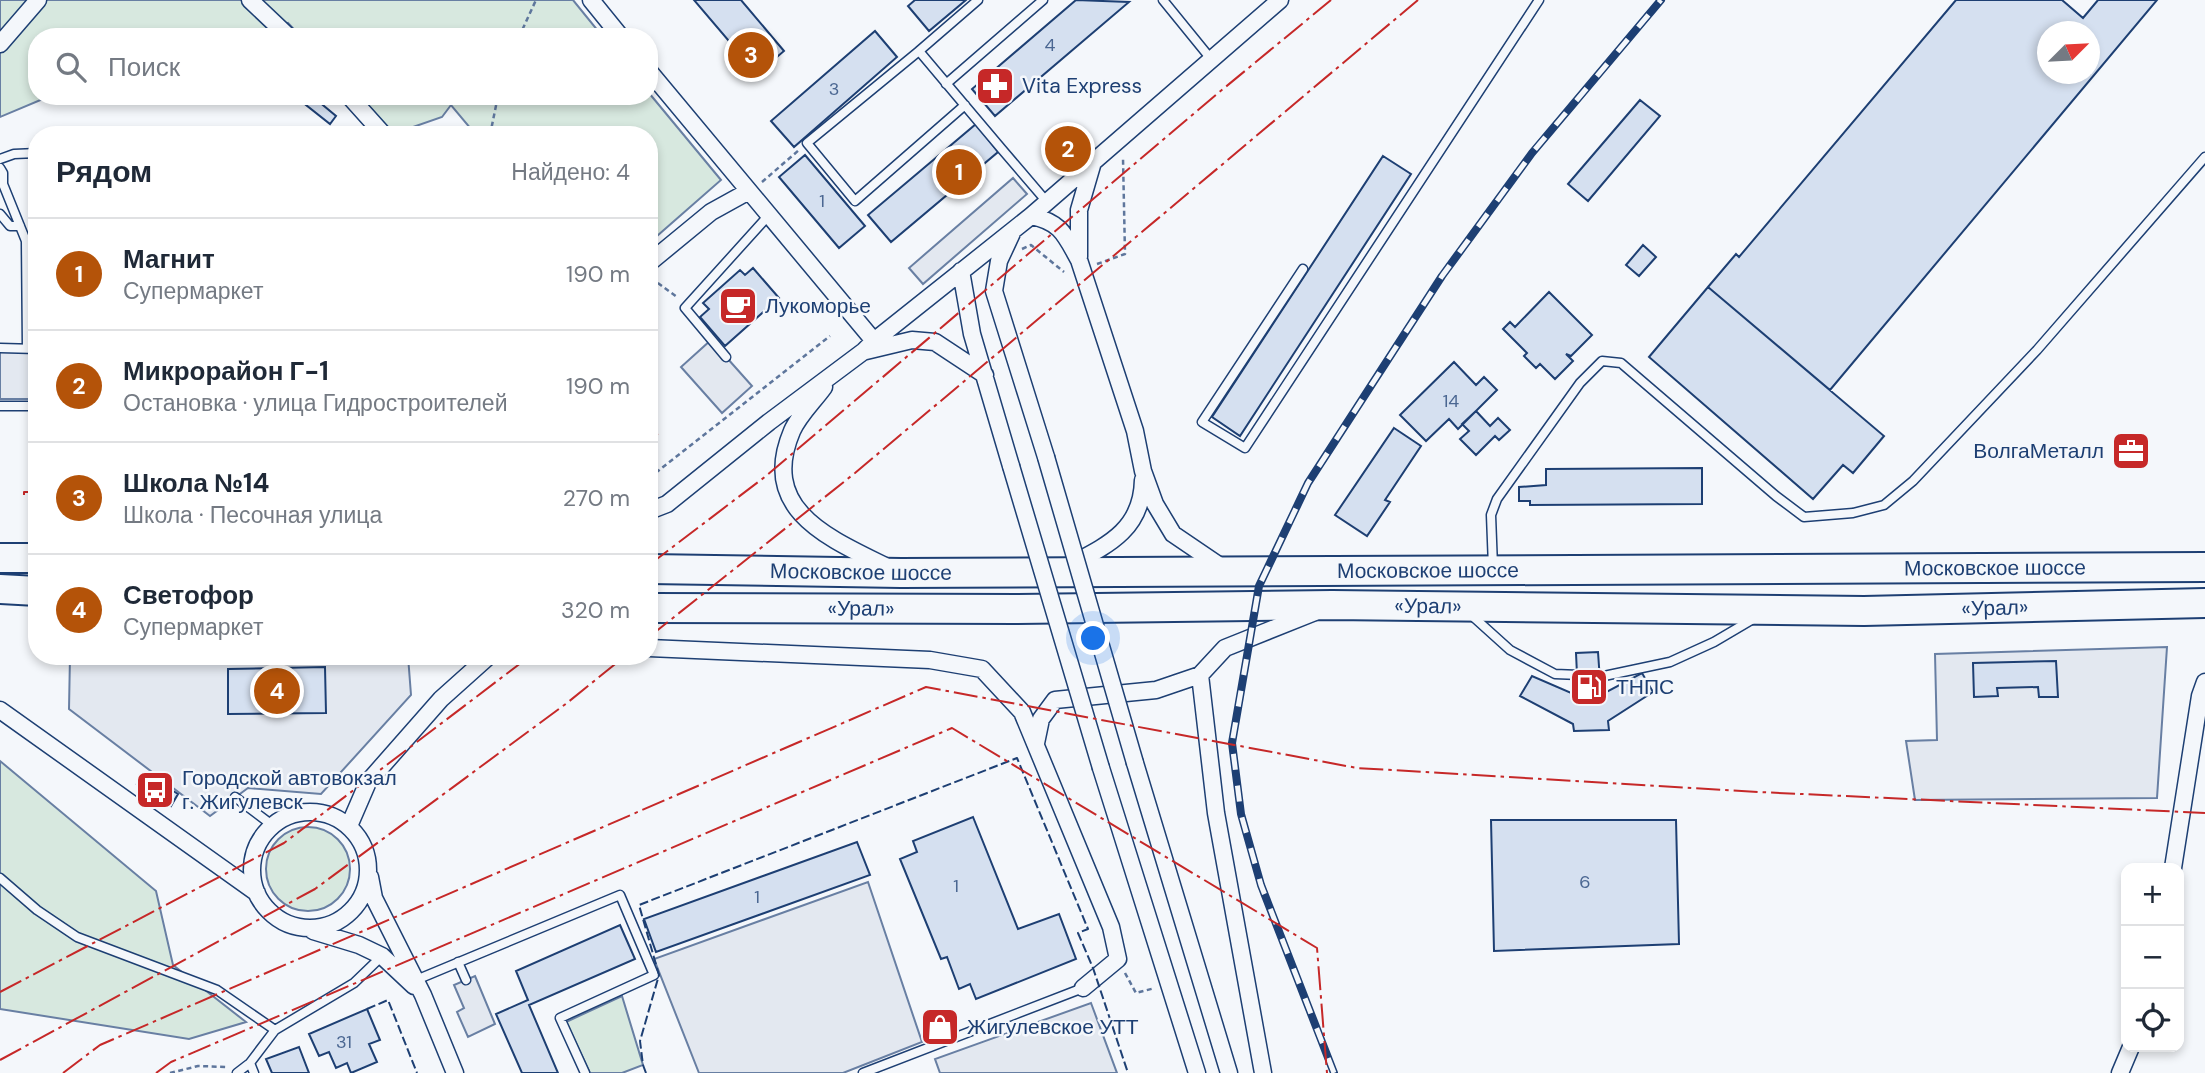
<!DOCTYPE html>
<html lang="ru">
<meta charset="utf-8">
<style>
:root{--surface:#fff;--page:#f6f6f7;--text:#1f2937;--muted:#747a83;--line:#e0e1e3;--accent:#b45309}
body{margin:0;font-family:"DM Sans",sans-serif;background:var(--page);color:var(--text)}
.controls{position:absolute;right:21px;bottom:21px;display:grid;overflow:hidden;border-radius:14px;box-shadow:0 4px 10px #0003}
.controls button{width:63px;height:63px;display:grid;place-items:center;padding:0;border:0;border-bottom:2px solid var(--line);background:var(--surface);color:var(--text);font:35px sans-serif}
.compass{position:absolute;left:2037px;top:21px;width:63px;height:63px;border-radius:50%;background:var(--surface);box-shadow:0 4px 10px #0003;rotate:66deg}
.you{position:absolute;left:1094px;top:639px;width:24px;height:24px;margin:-18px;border:5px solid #fff;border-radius:50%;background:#1a73e8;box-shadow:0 0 0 10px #1a73e833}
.badge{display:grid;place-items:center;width:46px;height:46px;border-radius:50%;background:var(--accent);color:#fff;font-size:23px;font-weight:700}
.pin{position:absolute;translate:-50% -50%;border:4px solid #fff;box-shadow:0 2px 7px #0006}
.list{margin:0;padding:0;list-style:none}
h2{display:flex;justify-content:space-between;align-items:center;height:91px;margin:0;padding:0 28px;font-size:30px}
h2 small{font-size:23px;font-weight:400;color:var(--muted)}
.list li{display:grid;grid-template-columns:46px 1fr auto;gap:21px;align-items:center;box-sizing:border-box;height:112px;padding:0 28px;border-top:2px solid var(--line)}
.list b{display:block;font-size:26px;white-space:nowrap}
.list p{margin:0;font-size:23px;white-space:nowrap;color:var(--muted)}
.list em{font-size:23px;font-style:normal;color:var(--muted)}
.icon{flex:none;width:38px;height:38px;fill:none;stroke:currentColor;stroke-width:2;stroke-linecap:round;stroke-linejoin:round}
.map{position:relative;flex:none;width:2205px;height:1073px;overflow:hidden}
.search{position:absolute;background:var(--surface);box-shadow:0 4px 10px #0003;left:28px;top:28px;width:630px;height:77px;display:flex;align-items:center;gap:18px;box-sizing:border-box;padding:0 24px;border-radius:28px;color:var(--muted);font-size:26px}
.panel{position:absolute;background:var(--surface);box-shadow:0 4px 10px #0003;left:28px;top:126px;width:630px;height:539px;border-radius:28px}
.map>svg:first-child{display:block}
.green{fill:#d7e8df;stroke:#687fa3;stroke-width:2}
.parking{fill:#e3e8f0;stroke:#687fa3;stroke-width:2}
.building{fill:#d5e0f0;stroke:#1d3f73;stroke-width:2;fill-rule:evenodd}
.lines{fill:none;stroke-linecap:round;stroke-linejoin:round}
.lane-casing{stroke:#1d3f73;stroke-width:11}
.street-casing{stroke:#1d3f73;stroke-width:19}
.highway-casing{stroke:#1d3f73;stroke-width:32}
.path{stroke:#5e769c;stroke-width:2.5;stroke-dasharray:5 3.5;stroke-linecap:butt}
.lane{stroke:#f4f7fb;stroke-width:8}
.street{stroke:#f4f7fb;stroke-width:16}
.highway{stroke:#f4f7fb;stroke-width:28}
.rail-casing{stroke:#1d3f73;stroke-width:8}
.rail{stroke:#f4f7fb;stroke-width:5;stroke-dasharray:16;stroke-linecap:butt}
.street-bridge-casing{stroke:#1d3f73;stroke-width:19;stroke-linecap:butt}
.street-bridge{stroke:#f4f7fb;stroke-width:16}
.fence{stroke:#1d3f73;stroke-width:2;stroke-dasharray:9 3.5;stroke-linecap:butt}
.power{stroke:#c62828;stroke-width:2;stroke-dasharray:24 5 3.5 5;stroke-linecap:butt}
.labels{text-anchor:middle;stroke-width:5;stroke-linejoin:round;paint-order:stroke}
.number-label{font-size:18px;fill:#4b6792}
.poi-label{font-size:21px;fill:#1d3f73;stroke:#f4f7fb;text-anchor:start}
.street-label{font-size:21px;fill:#1d3f73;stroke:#f4f7fb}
</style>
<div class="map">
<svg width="2205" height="1073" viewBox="0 0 2205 1073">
<rect width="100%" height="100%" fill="#f4f7fb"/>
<!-- green -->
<path class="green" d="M0,0H573L603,37H301L288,23L242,37H37V96H50L0,117Z
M649,93L721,180L649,243V135H476L451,105L442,117L390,135L351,96H649Z
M0,761L156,891L173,965L246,1022L189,1039L0,1009Z
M266 869a42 42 0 1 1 84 0a42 42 0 1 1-84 0Z
M622,996L643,1065L622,1073H590L566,1022Z"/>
<!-- parking -->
<path class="parking" d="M1013,178L1027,194L923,284L909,268Z
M711,340L752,386L722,413L681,367Z
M0,348L37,349V399H0Z
M2167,647L2157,798L1915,800L1906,741L1937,740L1935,654Z
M70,656H408L411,695L321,794L248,788L210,816L69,709Z
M868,882L922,1042L843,1073H699L654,959Z
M475,976L495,1024L468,1037L457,1012L464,1008L454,985Z
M1091,1003L1117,1073H940L935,1059Z"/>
<!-- building -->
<path class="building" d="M694,0H741L784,51L757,74Z
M915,0H966L929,31L908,6Z
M1076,0L1129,2L995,116L972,89Z
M1956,0H2062L2083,18L2098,0H2157L1830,390L1708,287L1736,254L1739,257ZM2048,32H2090V74H2048Z
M875,31L897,57L794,147L771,121Z
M305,96H312L336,116L330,124L301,101Z
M1640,100L1660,116L1588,201L1568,184Z
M976,124L998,152L891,242L868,215Z
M805,155L865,226L839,248L779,177Z
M1383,156L1411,174L1240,436L1212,417Z
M1643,245L1656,257L1639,276L1626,265Z
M753,268L779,298L725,346L700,317L709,309L703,303L740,270L745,275Z
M1708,287L1884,436L1853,473L1843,465L1813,499L1649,357Z
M1549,292L1592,335L1571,356L1566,354L1573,361L1555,379L1540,364L1536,368L1524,356L1527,353L1503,329L1510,322L1515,327Z
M1454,362L1476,385L1484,377L1497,390L1458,429L1449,419L1426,441L1400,415Z
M1476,411L1490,426L1498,418L1510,430L1499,440L1495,436L1476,455L1460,439L1469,431L1462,424Z
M1394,428L1421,446L1385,500L1390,502L1367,536L1335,515Z
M1702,468V504L1530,505V501H1519V487L1546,485V469Z
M1598,652L1601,695L1642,673L1653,692L1608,721L1609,730L1574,731L1573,724L1520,696L1532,676L1578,696L1576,653Z
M2056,661L2058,697H2039L2038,687L1997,688L1998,696L1974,697L1973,663Z
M325,667L326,713L228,714V669Z
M145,773L178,794L171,806L137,784Z
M973,817L1018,929L1059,914L1076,959L976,999L970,984L959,989L947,957L941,959L900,859L917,852L913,841Z
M1491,820H1676L1679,944L1494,951Z
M857,842L870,875L656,952L644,919Z
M620,925L635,959L529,1005L558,1073H522L496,1014L528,1000L516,971Z
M367,1009L380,1040L369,1044L377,1062L351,1073L347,1063L336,1068L329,1052L319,1056L309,1034Z
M299,1047L309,1073H272L266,1059Z"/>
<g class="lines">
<defs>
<path id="lane" d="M1163,0L1211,59
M919,51L978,0
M946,84L1043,0
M965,105L855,201L807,143L919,51C961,101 1004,152 1047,202
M0,159L14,154L37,153
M0,168L3,173V184L26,241L27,348
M0,214L10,226H20
M1303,269L1202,422L1245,448L1539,0
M0,348L37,349
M726,357L685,308L769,215
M0,406H37
M1493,567L1491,515L1497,499L1580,383L1602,361L1621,363L1776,496L1804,517L1853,513L1884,505L1913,481L2037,350L2205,157
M1469,613L1510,650L1555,674L1604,676L1670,662L1714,642L1753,619
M235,797L272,825
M0,878L37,910L77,937L217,990L275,1030
M458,962L466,980
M416,980L620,895L654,975L560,1018L585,1073
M250,1063L254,1073
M237,1073L250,1063L275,1030L354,983L382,956
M863,1073L1083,988"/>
<path id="street" d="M250,0L289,37
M591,0L621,37
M0,44L38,0
M649,71L874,341
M349,96L384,135
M1031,216C1061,222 1065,235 1079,260L1135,431L1143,471L1155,504L1173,534L1226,570
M1012,233L999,261L994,291L1046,457
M1079,257V210L1093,162
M649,263L711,212L749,191
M961,271L972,334L1011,466
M866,351L912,340L935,342L985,375
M824,387C814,401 799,415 792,431C758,511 831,539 889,568
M649,511L667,504L769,422L864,351L874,341L1031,216L1280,0
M1066,567C1106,546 1142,531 1143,480
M649,648L930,660L982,669L1022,712L1111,927L1118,959L1083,988
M0,710L257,893
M1036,743L1041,719L1055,700L1156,690L1200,675
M1135,763L1229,1073
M1101,768L1197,1073
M252 870a58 58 0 1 1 116 0a58 58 0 1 1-116 0Z
M349,826L368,782L441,699L489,656
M2173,868L2200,696L2205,682
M370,877L374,898L423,995L455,1073
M313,931L359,945L382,956L414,986
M1263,1073L1216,813L1200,675L1225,648L1315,612
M2120,1073L2131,1047"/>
<g id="highway">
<path d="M0,558H37"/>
<path id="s1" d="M649,569L901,573L2205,567"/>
<path d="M0,589L37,591"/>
<path id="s2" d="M649,608L1018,609L1332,605L1864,611L2205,603"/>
</g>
</defs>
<!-- lane casing -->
<use href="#lane" class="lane-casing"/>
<!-- street casing -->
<use href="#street" class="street-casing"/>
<!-- highway casing -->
<use href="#highway" class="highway-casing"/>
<!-- path -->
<path class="path" d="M519,37L536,0
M490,135L498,96
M762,182L799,150
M1022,249L1031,245L1064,272
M1097,264L1125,254L1123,158
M651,278L677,297
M649,478L830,336
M1125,973L1136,993L1155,988
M170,1073L198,1066L226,1067"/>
<!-- lane -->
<use href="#lane" class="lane"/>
<!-- street -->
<use href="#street" class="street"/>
<!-- highway -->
<use href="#highway" class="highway"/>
<defs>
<path id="rail" d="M1334,1073L1261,885L1241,814L1232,743L1259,586L1308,483L1442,276L1532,153L1661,0"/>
</defs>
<!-- rail casing -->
<use href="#rail" class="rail-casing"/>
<!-- rail -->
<use href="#rail" class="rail"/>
<defs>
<path id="street-bridge" d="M1046,457L1135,763
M1011,466L1101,768"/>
</defs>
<!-- street-bridge casing -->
<use href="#street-bridge" class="street-bridge-casing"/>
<!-- street-bridge -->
<use href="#street-bridge" class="street-bridge"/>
<!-- fence -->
<path class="fence" d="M367,1009L388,1000L417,1073
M646,1073L643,1065L640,1041L659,975L639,905L1017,758L1088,929L1078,933L1093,968L1128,1073"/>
<!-- power -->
<path class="power" d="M649,431L658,435
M24,495V492H37
M649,565L766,476L1217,94L1331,0
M649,637L855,473L1418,0
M0,992L284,843L530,656
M0,1060L315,889L567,703L625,656
M63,1073L100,1045L926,687L1357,768L1759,792L2205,813
M156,1073L171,1062L952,728L1317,948L1327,1073"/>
</g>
<!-- icons -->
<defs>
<symbol id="pharmacy-square" viewBox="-11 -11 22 22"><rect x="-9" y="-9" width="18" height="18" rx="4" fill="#c62828" stroke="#f4f7fb"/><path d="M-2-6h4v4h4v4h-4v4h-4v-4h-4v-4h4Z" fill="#fff"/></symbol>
<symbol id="cafe-square" viewBox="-11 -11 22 22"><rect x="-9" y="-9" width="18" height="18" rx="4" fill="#c62828" stroke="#f4f7fb"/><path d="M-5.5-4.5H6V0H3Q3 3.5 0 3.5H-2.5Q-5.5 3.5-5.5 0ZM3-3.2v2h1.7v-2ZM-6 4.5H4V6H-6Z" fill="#fff"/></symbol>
<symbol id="office-square" viewBox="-11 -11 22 22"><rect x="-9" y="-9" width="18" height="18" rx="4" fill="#c62828" stroke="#f4f7fb"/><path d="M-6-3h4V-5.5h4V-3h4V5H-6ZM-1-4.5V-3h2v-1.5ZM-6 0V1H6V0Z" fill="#fff"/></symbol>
<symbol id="fuel-square" viewBox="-11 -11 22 22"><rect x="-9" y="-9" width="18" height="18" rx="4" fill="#c62828" stroke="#f4f7fb"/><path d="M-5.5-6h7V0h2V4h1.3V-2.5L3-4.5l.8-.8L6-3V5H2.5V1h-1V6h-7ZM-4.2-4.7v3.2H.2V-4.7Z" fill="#fff"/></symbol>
<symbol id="bus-square" viewBox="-11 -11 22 22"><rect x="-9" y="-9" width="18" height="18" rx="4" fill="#c62828" stroke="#f4f7fb"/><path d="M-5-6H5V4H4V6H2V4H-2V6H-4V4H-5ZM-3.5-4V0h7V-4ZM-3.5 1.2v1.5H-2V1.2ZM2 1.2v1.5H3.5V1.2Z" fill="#fff"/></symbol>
<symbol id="shop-square" viewBox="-11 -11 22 22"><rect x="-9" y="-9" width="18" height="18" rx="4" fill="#c62828" stroke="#f4f7fb"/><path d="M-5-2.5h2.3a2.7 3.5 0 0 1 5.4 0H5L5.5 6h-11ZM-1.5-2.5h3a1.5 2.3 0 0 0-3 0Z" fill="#fff"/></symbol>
</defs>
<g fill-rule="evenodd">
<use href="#pharmacy-square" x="973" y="64" width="44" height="44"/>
<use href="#cafe-square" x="716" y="284" width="44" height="44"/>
<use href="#office-square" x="2109" y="429" width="44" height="44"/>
<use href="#fuel-square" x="1567" y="665" width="44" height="44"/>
<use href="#bus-square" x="133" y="768" width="44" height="44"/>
<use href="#shop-square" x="918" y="1005" width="44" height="44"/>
</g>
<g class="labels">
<!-- number labels -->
<g class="number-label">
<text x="1050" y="51">4</text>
<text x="834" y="95">3</text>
<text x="822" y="207">1</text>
<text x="1451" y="407">14</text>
<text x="1585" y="888">6</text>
<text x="956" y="892">1</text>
<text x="757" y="903">1</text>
<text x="344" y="1048">31</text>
</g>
<!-- poi labels -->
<g class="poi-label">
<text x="1022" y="93">Vita Express</text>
<text x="765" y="313">Лукоморье</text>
<text x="2104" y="458" text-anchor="end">ВолгаМеталл</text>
<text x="1616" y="694">ТНПС</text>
<text x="182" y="785">Городской автовокзал<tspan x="182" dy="24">г. Жигулевск</tspan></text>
<text x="967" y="1034">Жигулевское УТТ</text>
</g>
<!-- street labels -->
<g class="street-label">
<text dy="7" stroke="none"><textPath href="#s1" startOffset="1346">Московское шоссе</textPath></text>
<text dy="7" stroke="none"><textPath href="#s1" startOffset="779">Московское шоссе</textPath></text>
<text dy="7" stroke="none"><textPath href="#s1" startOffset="212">Московское шоссе</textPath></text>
<text dy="7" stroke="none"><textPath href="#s2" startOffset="779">«Урал»</textPath></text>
<text dy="7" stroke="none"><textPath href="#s2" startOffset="1346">«Урал»</textPath></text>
<text dy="7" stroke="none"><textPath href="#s2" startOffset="212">«Урал»</textPath></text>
</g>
</g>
</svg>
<div class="controls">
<button>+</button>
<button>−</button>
<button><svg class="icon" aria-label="locate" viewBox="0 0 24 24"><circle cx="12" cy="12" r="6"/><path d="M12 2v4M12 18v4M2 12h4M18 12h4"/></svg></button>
</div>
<svg class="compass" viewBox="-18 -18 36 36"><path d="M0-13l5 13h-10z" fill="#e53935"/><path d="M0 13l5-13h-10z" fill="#747a83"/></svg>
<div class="you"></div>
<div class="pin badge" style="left:959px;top:172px">1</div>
<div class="pin badge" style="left:1068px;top:149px">2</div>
<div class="pin badge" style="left:751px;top:55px">3</div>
<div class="pin badge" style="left:277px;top:691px">4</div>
<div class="search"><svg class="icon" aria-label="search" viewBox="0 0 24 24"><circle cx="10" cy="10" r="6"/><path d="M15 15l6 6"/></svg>Поиск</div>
<section class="panel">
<h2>Рядом<small>Найдено: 4</small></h2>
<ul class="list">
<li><span class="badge">1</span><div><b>Магнит</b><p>Супермаркет</p></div><em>190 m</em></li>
<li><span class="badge">2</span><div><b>Микрорайон Г-1</b><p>Остановка · улица Гидростроителей</p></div><em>190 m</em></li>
<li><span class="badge">3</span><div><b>Школа №14</b><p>Школа · Песочная улица</p></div><em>270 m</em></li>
<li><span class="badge">4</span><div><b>Светофор</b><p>Супермаркет</p></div><em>320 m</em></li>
</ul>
</section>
</div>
